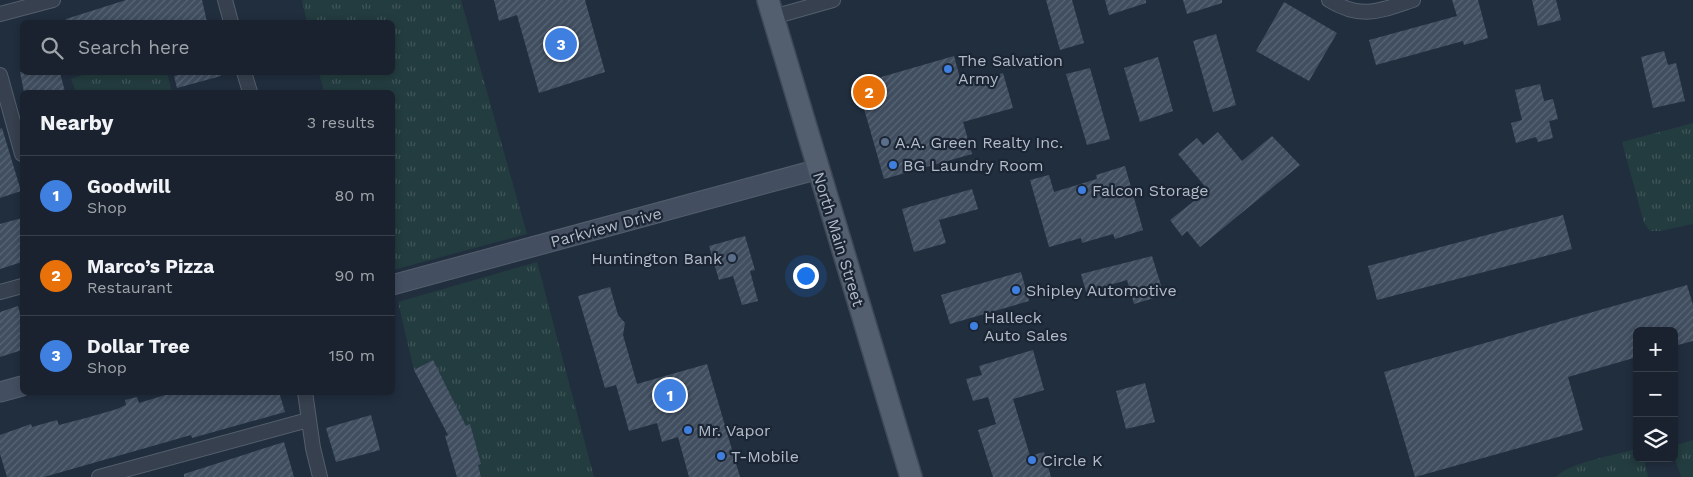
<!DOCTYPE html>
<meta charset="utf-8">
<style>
:root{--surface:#19222e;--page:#222a36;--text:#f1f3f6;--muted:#9fa4aa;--line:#373f4a;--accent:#81b2ff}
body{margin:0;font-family:"Work Sans",sans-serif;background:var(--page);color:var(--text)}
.controls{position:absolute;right:15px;bottom:15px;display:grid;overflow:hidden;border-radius:8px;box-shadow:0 2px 8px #0003}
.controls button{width:45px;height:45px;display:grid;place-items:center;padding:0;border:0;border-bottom:1px solid var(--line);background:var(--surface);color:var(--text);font:25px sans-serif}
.you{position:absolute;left:805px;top:275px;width:18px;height:18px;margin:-12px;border:4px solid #fff;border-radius:50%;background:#1a73e8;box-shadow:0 0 0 8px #1a73e833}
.badge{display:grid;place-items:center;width:32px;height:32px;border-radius:50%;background:var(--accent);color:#fff;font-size:16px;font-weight:700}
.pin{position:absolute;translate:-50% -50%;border:2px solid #fff;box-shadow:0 1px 5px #0006}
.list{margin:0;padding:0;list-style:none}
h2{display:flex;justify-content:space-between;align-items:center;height:65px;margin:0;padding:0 20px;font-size:21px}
h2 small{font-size:16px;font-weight:400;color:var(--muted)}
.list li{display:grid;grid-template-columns:32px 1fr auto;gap:15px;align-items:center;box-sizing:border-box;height:80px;padding:0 20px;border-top:1px solid var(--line)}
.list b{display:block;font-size:19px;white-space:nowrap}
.list p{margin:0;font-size:16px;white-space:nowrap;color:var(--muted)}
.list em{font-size:16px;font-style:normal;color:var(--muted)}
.icon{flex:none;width:28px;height:28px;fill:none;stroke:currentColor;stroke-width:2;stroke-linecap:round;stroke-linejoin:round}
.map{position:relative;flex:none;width:1693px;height:477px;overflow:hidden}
.search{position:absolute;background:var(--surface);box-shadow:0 2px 8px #0003;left:20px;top:20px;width:375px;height:55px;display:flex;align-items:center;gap:12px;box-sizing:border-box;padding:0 18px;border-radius:8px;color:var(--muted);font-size:19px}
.panel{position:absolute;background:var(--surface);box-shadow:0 2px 8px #0003;left:20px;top:90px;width:375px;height:305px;border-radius:8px}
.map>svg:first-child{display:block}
.grass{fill:url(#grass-tufts)}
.building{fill:url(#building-hatch)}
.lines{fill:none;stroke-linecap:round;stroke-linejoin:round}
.street-casing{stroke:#545e6c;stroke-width:16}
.secondary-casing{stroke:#545e6c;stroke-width:21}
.primary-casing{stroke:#3f4957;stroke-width:24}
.street{stroke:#36404e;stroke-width:14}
.secondary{stroke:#434f61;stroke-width:19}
.primary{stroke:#535f6e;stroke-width:21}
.shop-dot{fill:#3f7fe0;stroke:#1b2533;stroke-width:2}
.service-dot{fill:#5c6f8a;stroke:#1b2533;stroke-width:2}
.labels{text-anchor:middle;stroke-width:4.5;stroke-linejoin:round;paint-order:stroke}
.poi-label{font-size:16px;fill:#b1bbc9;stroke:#1b2533;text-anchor:start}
.street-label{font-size:16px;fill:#b1bbc9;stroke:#1b2533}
</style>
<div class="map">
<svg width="1693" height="477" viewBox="0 0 1693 477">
<defs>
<pattern id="grass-tufts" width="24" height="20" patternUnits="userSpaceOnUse" patternTransform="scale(1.25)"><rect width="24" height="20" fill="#233c3f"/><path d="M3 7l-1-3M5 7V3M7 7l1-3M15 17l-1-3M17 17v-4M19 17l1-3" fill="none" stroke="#415659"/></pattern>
<pattern id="building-hatch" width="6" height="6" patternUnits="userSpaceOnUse" patternTransform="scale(1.25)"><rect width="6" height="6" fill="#404e60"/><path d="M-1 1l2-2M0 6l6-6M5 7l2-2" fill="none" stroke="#596675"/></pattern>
</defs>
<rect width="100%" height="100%" fill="#212e3e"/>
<!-- grass -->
<path class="grass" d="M302,0H461L527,234L393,270L392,92H324L319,73L392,72V22H307Z
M88,73H167L172,92H76L71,79Z
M1693,123V224L1660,231H1650L1644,223L1622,142Z
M537,262L594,477H481L478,465L481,464L470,425L466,426L433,360L414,370L398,302Z
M1693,440V477H1681L1674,455V446Z
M1636,449L1637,458H1644L1648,477H1556C1570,462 1616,455 1636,449Z"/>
<!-- building -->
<path class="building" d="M126,0H202L207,22H66V19Z
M494,0H585L605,72L539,93L517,15L499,21Z
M1046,0H1072L1084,43L1060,50Z
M1105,0H1146V3L1109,15Z
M1183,0H1222V3L1187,14Z
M1452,0H1478L1488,38L1464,45L1463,41L1376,65L1369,40L1457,16Z
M1532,0H1556L1561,20L1538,26Z
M1284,2L1337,33L1309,81L1256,51Z
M1216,34L1236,105L1213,112L1193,41Z
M1664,51L1668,65L1676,63L1685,101L1653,108L1641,57Z
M954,56L962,85L1003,73L1013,108L963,122L972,154L884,179L857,84Z
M1158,57L1173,111L1140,122L1124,68Z
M1090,68L1110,139L1087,145L1066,74Z
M20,72H60L65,92H24Z
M189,72H221V76L177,88L174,76Z
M1540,84L1544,101L1553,99L1558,119L1549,121L1553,138L1538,142L1536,137L1516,143L1511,123L1522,120L1515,90Z
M2,128L21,191L0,198V129Z
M1218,132L1242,161L1272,136L1300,165L1200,247L1187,231L1182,236L1170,220L1208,190L1178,154L1197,138L1203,145Z
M1125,166L1143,230L1115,239L1113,234L1082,243L1081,238L1049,247L1030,180L1049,175L1054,192L1097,179L1096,175Z
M972,189L978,209L939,220L946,243L914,252L902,209Z
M1563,215L1572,249L1377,300L1368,266Z
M22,218V262L0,269V224Z
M745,236L755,270L750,271L758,301L742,305L733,276L719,280L709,246Z
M1152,256L1164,295L1134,304L1127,280L1086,292L1081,274Z
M1021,272L1029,301L950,324L941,295Z
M1687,285L1693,305V341L1674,346V331H1637V357L1568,377L1583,430L1415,477L1384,372Z
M610,287L618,315L625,323L623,335L637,384L707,364L740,477H689L678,437L662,442L657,423L629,431L616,385L605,388L578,296Z
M18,306L22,321V350L0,357V312Z
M1033,350L1044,390L1013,399L1030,456L1044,452L1051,477H993L978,430L996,424L988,397L973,401L966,379L982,375L979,366Z
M433,360L466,426L470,424L481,464L478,465L481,477H457L445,436L448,435L414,370Z
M1145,383L1155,422L1126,429L1116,391Z
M175,392H279L285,412L192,438L191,435L44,477H7L0,454V435L31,424L32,427L57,420L59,425L86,418L117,409L126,405L125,400L137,397L139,403Z
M371,415L380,450L336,462L326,428Z
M284,442L294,477H184V474Z"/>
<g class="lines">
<defs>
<path id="street" d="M225,0L231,22
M1329,0C1362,20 1379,11 1413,0
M0,14L53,0
M773,17L833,0
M244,72L250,92
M0,75L22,154
M0,292L22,286
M305,392L313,448L320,477
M99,477L308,420"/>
<path id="secondary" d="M392,285L819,169
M0,392L22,386"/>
<path id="primary" d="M768,0L911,477"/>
</defs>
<!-- street casing -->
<use href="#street" class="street-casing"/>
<!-- secondary casing -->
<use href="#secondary" class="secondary-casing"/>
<!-- primary casing -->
<use href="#primary" class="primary-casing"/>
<!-- street -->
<use href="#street" class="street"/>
<!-- secondary -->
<use href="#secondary" class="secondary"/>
<!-- primary -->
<use href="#primary" class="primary"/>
</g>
<!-- markers -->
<g class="shop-dot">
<circle cx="948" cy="69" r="5"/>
<circle cx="893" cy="165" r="5"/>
<circle cx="1082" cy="190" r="5"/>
<circle cx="1016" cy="290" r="5"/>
<circle cx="974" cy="326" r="5"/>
<circle cx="688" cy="430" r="5"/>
<circle cx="721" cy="456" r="5"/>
<circle cx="1032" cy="460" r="5"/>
</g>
<g class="service-dot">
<circle cx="885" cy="142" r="5"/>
<circle cx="732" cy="258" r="5"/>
</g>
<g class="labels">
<!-- poi labels -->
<g class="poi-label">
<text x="958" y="66">The Salvation<tspan x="958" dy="18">Army</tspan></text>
<text x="895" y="148">A.A. Green Realty Inc.</text>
<text x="903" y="171">BG Laundry Room</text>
<text x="1092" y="196">Falcon Storage</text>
<text x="722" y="264" text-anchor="end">Huntington Bank</text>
<text x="1026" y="296">Shipley Automotive</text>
<text x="984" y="323">Halleck<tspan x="984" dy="18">Auto Sales</tspan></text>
<text x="698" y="436">Mr. Vapor</text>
<text x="731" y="462">T-Mobile</text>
<text x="1042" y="466">Circle K</text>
</g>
<!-- street labels -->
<g class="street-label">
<text transform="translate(606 227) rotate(-15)" y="6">Parkview Drive</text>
<text transform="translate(839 239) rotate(73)" y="6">North Main Street</text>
</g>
</g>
</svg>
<div class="controls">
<button>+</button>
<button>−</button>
<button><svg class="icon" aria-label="layers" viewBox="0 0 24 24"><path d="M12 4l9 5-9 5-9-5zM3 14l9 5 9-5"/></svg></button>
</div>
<div class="you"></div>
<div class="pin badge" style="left:670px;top:395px;background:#3f7fe0">1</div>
<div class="pin badge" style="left:869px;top:92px;background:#e8710a">2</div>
<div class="pin badge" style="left:561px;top:44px;background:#3f7fe0">3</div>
<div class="search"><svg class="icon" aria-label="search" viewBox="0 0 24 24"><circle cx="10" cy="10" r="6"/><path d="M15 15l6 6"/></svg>Search here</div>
<section class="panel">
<h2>Nearby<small>3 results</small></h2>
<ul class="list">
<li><span class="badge" style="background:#3f7fe0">1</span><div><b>Goodwill</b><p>Shop</p></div><em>80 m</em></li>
<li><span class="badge" style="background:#e8710a">2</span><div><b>Marco’s Pizza</b><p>Restaurant</p></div><em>90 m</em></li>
<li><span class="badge" style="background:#3f7fe0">3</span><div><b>Dollar Tree</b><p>Shop</p></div><em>150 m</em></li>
</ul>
</section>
</div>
